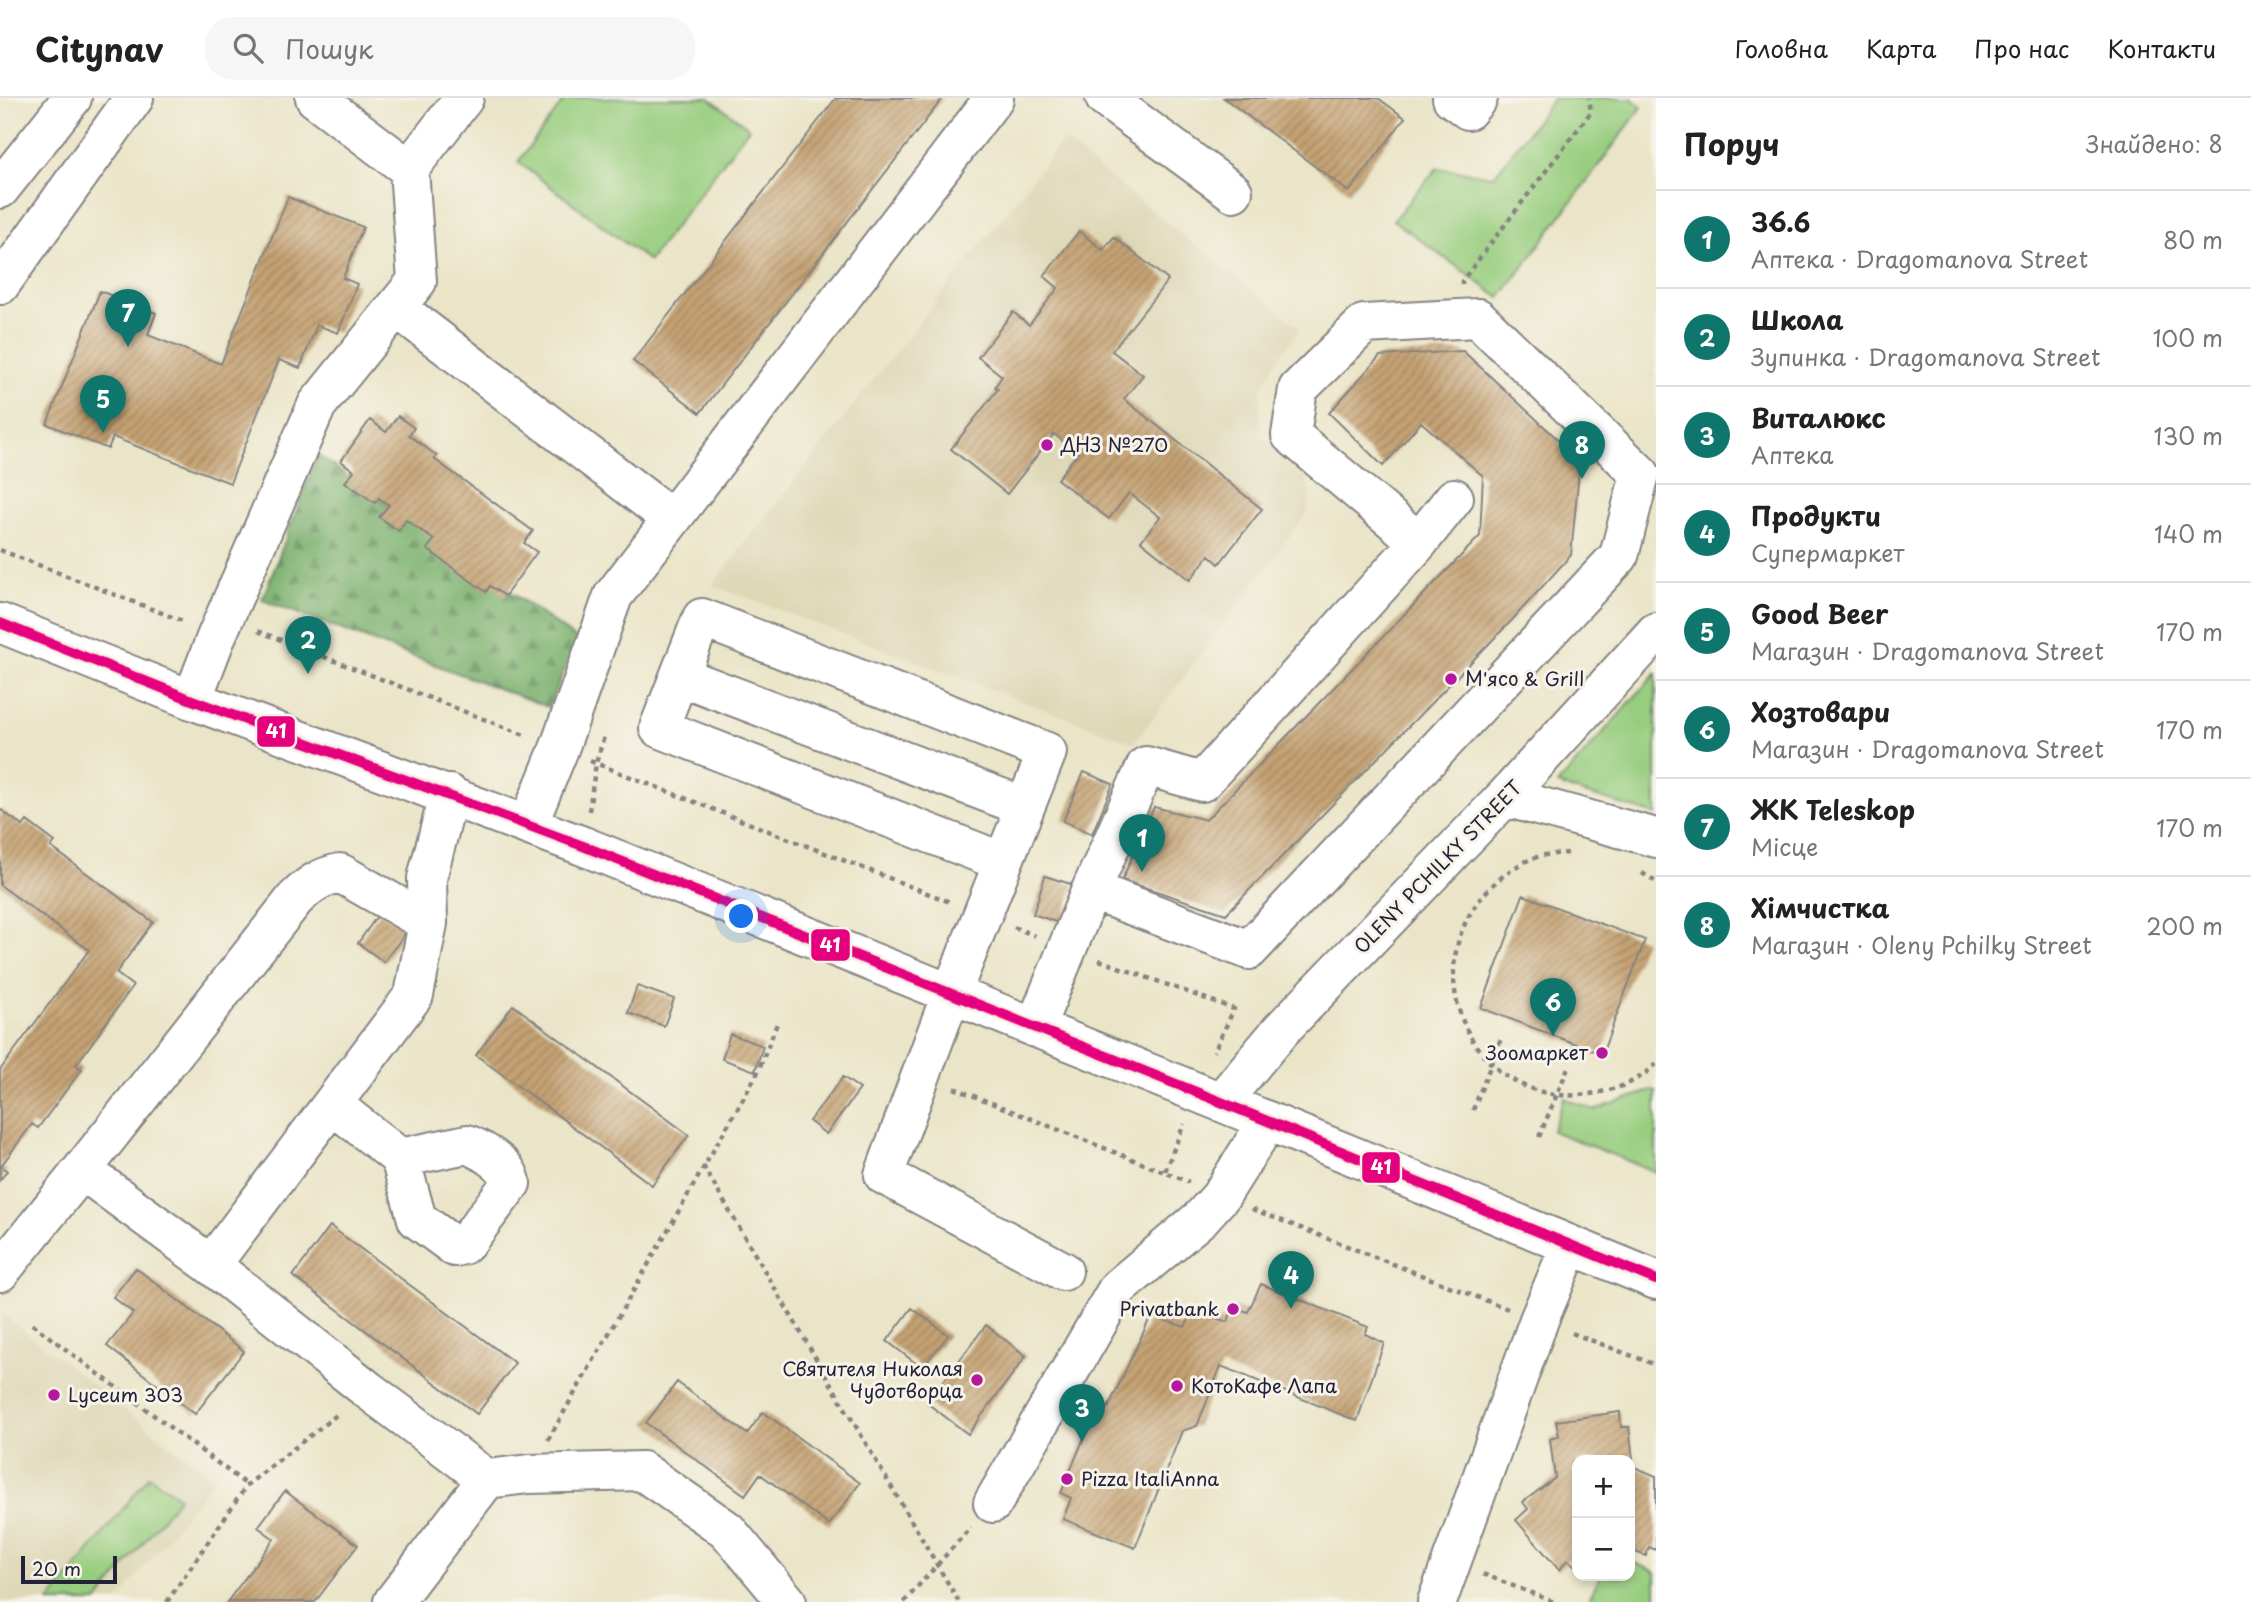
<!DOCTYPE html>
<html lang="uk">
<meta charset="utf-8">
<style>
:root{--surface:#fff;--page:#f6f6f6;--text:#222;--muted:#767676;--line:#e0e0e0;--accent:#0f766e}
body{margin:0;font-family:"Playpen Sans",sans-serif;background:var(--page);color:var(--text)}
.controls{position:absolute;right:21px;bottom:21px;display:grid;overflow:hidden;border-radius:14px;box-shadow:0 4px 10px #0003}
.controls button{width:63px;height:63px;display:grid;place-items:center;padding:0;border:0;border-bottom:2px solid var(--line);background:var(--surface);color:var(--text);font:35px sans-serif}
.scale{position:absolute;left:21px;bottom:18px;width:96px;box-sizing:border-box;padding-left:7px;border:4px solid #22223b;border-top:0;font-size:19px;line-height:24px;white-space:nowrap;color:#22223b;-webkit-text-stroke:5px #f7f3e8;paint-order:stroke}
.you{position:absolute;left:742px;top:819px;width:24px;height:24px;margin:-18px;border:5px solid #fff;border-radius:50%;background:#1a73e8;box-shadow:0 0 0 10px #1a73e833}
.badge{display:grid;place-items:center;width:46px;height:46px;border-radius:50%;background:var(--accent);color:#fff;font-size:23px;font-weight:700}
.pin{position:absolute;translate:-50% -58px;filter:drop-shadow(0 2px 4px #0008)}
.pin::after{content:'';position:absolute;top:37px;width:24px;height:21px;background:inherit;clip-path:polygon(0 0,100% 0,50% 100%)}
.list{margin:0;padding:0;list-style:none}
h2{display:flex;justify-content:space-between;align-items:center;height:91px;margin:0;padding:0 28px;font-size:30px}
h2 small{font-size:23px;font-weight:400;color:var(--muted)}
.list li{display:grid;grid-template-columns:46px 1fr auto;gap:21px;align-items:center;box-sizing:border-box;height:98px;padding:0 28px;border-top:2px solid var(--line)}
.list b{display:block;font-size:26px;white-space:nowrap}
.list p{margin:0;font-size:23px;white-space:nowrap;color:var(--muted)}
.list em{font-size:23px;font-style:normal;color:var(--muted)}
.icon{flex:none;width:38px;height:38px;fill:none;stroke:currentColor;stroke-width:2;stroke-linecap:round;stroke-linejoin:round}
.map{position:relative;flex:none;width:1656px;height:1504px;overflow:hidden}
header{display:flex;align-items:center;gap:42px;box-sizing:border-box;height:98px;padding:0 35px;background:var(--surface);border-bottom:2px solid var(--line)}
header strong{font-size:33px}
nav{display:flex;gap:38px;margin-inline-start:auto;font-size:24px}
.search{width:490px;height:63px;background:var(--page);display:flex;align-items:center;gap:18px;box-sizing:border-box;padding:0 24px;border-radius:28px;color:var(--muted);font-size:26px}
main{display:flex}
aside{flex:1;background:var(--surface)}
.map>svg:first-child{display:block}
.built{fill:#ded8b7}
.green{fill:#97cd7e;stroke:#5c785c;stroke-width:2}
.forest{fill:url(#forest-firs);stroke:#4e6954;stroke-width:2}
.building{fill:url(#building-hatch)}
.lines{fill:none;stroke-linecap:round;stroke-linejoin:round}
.minor-casing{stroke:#868482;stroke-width:42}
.path{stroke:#868482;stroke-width:4.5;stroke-dasharray:5 5;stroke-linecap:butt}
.minor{stroke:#fff;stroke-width:38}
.bus-1-casing{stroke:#f7f3e8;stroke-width:16}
.bus-1{stroke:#e5007d;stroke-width:10}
.poi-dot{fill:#b5179e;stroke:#f7f3e8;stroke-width:2.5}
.labels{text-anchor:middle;stroke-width:6;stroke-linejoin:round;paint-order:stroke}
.poi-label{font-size:19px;fill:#22223b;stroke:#f7f3e8;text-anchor:start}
.street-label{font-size:19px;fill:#22223b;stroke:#f7f3e8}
.line-badge{stroke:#f7f3e8;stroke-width:2.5}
.badge-label{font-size:19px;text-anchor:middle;font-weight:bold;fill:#fff}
</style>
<header>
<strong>Citynav</strong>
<div class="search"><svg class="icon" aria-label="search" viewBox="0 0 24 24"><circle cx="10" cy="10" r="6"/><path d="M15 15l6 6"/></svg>Пошук</div>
<nav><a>Головна</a><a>Карта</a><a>Про нас</a><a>Контакти</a></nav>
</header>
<main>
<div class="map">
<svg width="1656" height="1504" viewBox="0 0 1656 1504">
<defs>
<pattern id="forest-firs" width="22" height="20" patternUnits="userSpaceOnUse" patternTransform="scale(1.75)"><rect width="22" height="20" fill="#79b06d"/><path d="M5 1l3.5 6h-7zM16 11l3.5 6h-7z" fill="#638f5b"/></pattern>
<pattern id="building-hatch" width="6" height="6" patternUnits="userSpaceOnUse" patternTransform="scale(1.75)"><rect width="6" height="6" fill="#c5a273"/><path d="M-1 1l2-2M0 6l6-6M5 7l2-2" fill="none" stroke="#a08460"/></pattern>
</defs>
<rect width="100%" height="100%" fill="#f7f3e8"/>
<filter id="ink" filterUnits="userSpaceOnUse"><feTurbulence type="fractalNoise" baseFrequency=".0143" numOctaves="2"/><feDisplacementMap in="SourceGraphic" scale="14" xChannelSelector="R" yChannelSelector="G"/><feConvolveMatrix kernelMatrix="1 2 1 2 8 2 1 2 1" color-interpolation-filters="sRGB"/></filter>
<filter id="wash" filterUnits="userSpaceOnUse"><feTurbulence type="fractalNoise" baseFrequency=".00686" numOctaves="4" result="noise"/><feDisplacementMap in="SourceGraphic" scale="28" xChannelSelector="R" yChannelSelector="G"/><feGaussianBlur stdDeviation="1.57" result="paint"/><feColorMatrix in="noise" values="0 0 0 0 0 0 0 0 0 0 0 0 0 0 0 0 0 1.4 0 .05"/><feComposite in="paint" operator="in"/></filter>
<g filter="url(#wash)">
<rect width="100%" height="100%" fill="#eae5c8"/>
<!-- built -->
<path class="built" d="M1063,42L1300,230L1276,264L1260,293L1261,339L1306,375L1310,396L1308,414L1134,645L712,487Z
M0,1214L214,1381L117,1504H0Z"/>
<!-- green -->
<path class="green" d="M566,0H709L749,30L649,163L518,64Z
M1554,0H1631L1642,9L1500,200L1393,122L1437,70L1494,78Z
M1656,575V717L1557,687Z
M1653,992L1656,993V1074L1552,1033L1564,1000L1594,1012Z
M149,1378L179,1399L97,1504H49Z
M1630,1463L1656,1474V1504L1588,1503L1600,1478H1630Z"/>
<!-- forest -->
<path class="forest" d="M318,357L578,542L548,609L262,502Z"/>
<g id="blocks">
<!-- building -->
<path class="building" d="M836,0H943L700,315L633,263Z
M1224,0H1378L1405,20L1349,94Z
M288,99L363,129L343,180L357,186L338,235L317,227L300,270L279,262L230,385L113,339L108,351L47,326L100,193L156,215L148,237L221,266Z
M1079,133L1103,152L1114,139L1168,182L1112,253L1143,277L1124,301L1262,411L1219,466L1209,457L1190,482L1141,443L1160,419L1129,395L1109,421L1057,381L1078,355L1054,336L1007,396L951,351L998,291L995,289L1002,278L978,259L1013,214L1029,227L1058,190L1044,178Z
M1463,253L1580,362L1571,457L1513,521L1226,816L1122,782L1154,709L1206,722L1480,438L1483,378L1421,324L1383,368L1329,315L1380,258Z
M398,318L414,330L409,337L437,358L434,361L533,433L524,445L537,454L505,498L490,488L486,494L427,451L434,442L406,422L399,433L379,419L389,407L379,400L375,405L345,384L354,373L341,363L370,322L386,334Z
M1084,674L1113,686L1092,736L1063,723Z
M0,711L23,728L27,723L55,744L51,749L153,824L116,875L133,888L76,967L82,971L38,1030L32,1026L1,1068L7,1073L0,1082V972L89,852L0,787Z
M1045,778L1074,787L1062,826L1033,816Z
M1523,797L1645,842L1602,956L1481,910Z
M380,814L407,833L384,864L358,845Z
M637,888L674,901L664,928L628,915Z
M513,907L689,1037L652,1087L476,957Z
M730,936L763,948L755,973L722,961Z
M843,979L860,991L826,1036L809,1023Z
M330,1128L515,1265L477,1316L293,1178Z
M136,1170L244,1253L195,1316L107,1248L133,1215L113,1199Z
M1261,1186L1368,1229L1365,1236L1384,1245L1357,1323L1221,1268L1197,1328L1182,1333L1135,1450L1063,1421L1071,1400L1061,1395L1096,1311L1108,1310L1151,1218L1185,1229L1194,1213L1228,1224L1233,1209L1248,1214Z
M912,1210L948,1237L922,1270L887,1243Z
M986,1227L1026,1258L968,1336L927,1305Z
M677,1284L747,1336L763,1314L860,1385L829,1427L760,1376L745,1397L646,1325Z
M1620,1314L1621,1329H1629L1634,1369L1656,1378V1452L1649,1449L1646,1458L1630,1452V1362H1577V1467L1575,1468L1568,1462L1559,1472L1516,1422L1528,1411L1523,1404L1555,1380L1550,1341L1559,1338L1556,1323Z
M285,1393L358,1447L315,1504H227L274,1441L258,1429Z"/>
</g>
</g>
<g filter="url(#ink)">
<use href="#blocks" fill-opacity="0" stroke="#868482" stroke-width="2"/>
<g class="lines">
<defs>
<path id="minor" d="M315,0L409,71
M1105,0L1233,94
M1452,0L1468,12L1478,0
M0,91L72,0
M0,187L134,0
M397,210L672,421
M1419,444L1291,337L1298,291L1364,226L1478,220L1640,376L1619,458L1249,852L1091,792L1146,668L1202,684L1419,444L1454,400
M0,525L192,602L583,748L1221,1004L1656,1182
M680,578L1025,709
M192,602L217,537L317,307L417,183L409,71L464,0
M1505,699L1656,740
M528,727L559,651L613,498L994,0
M1003,764L659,630L702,520L1047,654L951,896L884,1077L1063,1173
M1035,930L1091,792
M1221,1004L1281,932L1505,699L1656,534
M333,1007L400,1060
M467,1046C483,1053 509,1066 511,1085L469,1141L463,1147L455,1149L417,1121L400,1060Z
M82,1072L211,1167L368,1292L487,1381L529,1376L642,1373L727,1432L787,1504
M211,1167L414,897L428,825L427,780L449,696
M0,1174L82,1072L295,801C309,787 320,779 340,775L428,825
M993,1405L1118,1190L1201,1120L1220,1099L1268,1023
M393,1504L487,1381
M1437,1504L1539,1222L1570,1148"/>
</defs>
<!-- minor casing -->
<use href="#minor" class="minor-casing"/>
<!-- path -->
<path class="path" d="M1462,187V183L1591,14L1589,0
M0,452L185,524
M258,533L527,638
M590,663L950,804
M589,713L596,665L604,639
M1568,755C1559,756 1550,756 1541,758C1522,762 1501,778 1488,792C1410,874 1475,1013 1589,996C1613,993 1639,984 1656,966
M1642,775L1656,784
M1014,829L1035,838
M1099,862L1234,911L1214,954
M954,990L1189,1084
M1473,1012L1502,938
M1539,1039L1570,965
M703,1068L959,1504
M1165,1073L1184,1026
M1252,1111L1508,1211
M32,1226L247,1387
M1572,1235L1656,1267
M548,1342L757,976L778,923
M1483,1476L1554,1504
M167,1504L247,1387L339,1315
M904,1504L971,1429"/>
<!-- minor -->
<use href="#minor" class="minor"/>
<defs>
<path id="bus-1" d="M0,525L192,602L583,748L1221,1004L1656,1182"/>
</defs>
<!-- bus-1 casing -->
<use href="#bus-1" class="bus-1-casing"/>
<!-- bus-1 -->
<use href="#bus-1" class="bus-1"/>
</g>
</g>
<!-- markers -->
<g class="poi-dot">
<circle cx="1047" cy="347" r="7"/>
<circle cx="1451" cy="581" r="7"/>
<circle cx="1602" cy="955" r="7"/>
<circle cx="1233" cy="1211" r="7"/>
<circle cx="977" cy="1282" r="7"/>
<circle cx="1177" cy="1288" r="7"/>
<circle cx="54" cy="1297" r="7"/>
<circle cx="1067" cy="1381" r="7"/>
</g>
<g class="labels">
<!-- poi labels -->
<g class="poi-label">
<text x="1061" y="354">ДНЗ №270</text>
<text x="1465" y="588">М'ясо &amp; Grill</text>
<text x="1588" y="962" text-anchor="end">Зоомаркет</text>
<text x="1219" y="1218" text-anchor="end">Privatbank</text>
<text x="963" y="1278" text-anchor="end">Святителя Николая<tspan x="963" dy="22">Чудотворца</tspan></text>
<text x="1191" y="1295">КотоКафе Лапа</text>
<text x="68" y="1304">Lyceum 303</text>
<text x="1081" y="1388">Pizza ItaliAnna</text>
</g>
<!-- street labels -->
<g class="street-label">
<text transform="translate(1438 769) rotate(-46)" y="7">OLENY PCHILKY STREET</text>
</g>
</g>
<g class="line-badge">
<rect x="256" y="617" width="40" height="33" rx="7" fill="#e5007d"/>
<rect x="810" y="830" width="41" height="34" rx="7" fill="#e5007d"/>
<rect x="1361" y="1053" width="40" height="33" rx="7" fill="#e5007d"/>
</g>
<g class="badge-label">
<text x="276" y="640">41</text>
<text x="830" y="854">41</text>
<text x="1381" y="1076">41</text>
</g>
</svg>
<div class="controls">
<button>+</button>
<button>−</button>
</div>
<div class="scale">20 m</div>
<div class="you"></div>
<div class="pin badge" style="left:1142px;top:774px">1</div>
<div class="pin badge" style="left:308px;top:576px">2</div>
<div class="pin badge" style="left:1082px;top:1344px">3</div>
<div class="pin badge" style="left:1291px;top:1211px">4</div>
<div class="pin badge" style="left:103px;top:335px">5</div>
<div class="pin badge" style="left:1553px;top:938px">6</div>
<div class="pin badge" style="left:128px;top:249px">7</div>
<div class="pin badge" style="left:1582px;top:381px">8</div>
</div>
<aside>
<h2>Поруч<small>Знайдено: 8</small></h2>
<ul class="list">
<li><span class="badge">1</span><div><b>36.6</b><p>Аптека · Dragomanova Street</p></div><em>80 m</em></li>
<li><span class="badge">2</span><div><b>Школа</b><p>Зупинка · Dragomanova Street</p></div><em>100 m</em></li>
<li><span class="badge">3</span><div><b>Виталюкс</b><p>Аптека</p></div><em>130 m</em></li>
<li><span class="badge">4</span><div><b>Продукти</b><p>Супермаркет</p></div><em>140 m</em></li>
<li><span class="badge">5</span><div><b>Good Beer</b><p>Магазин · Dragomanova Street</p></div><em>170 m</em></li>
<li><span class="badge">6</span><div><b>Хозтовари</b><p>Магазин · Dragomanova Street</p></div><em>170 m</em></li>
<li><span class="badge">7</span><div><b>ЖК Teleskop</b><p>Місце</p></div><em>170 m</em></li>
<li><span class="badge">8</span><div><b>Хімчистка</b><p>Магазин · Oleny Pchilky Street</p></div><em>200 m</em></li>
</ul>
</aside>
</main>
